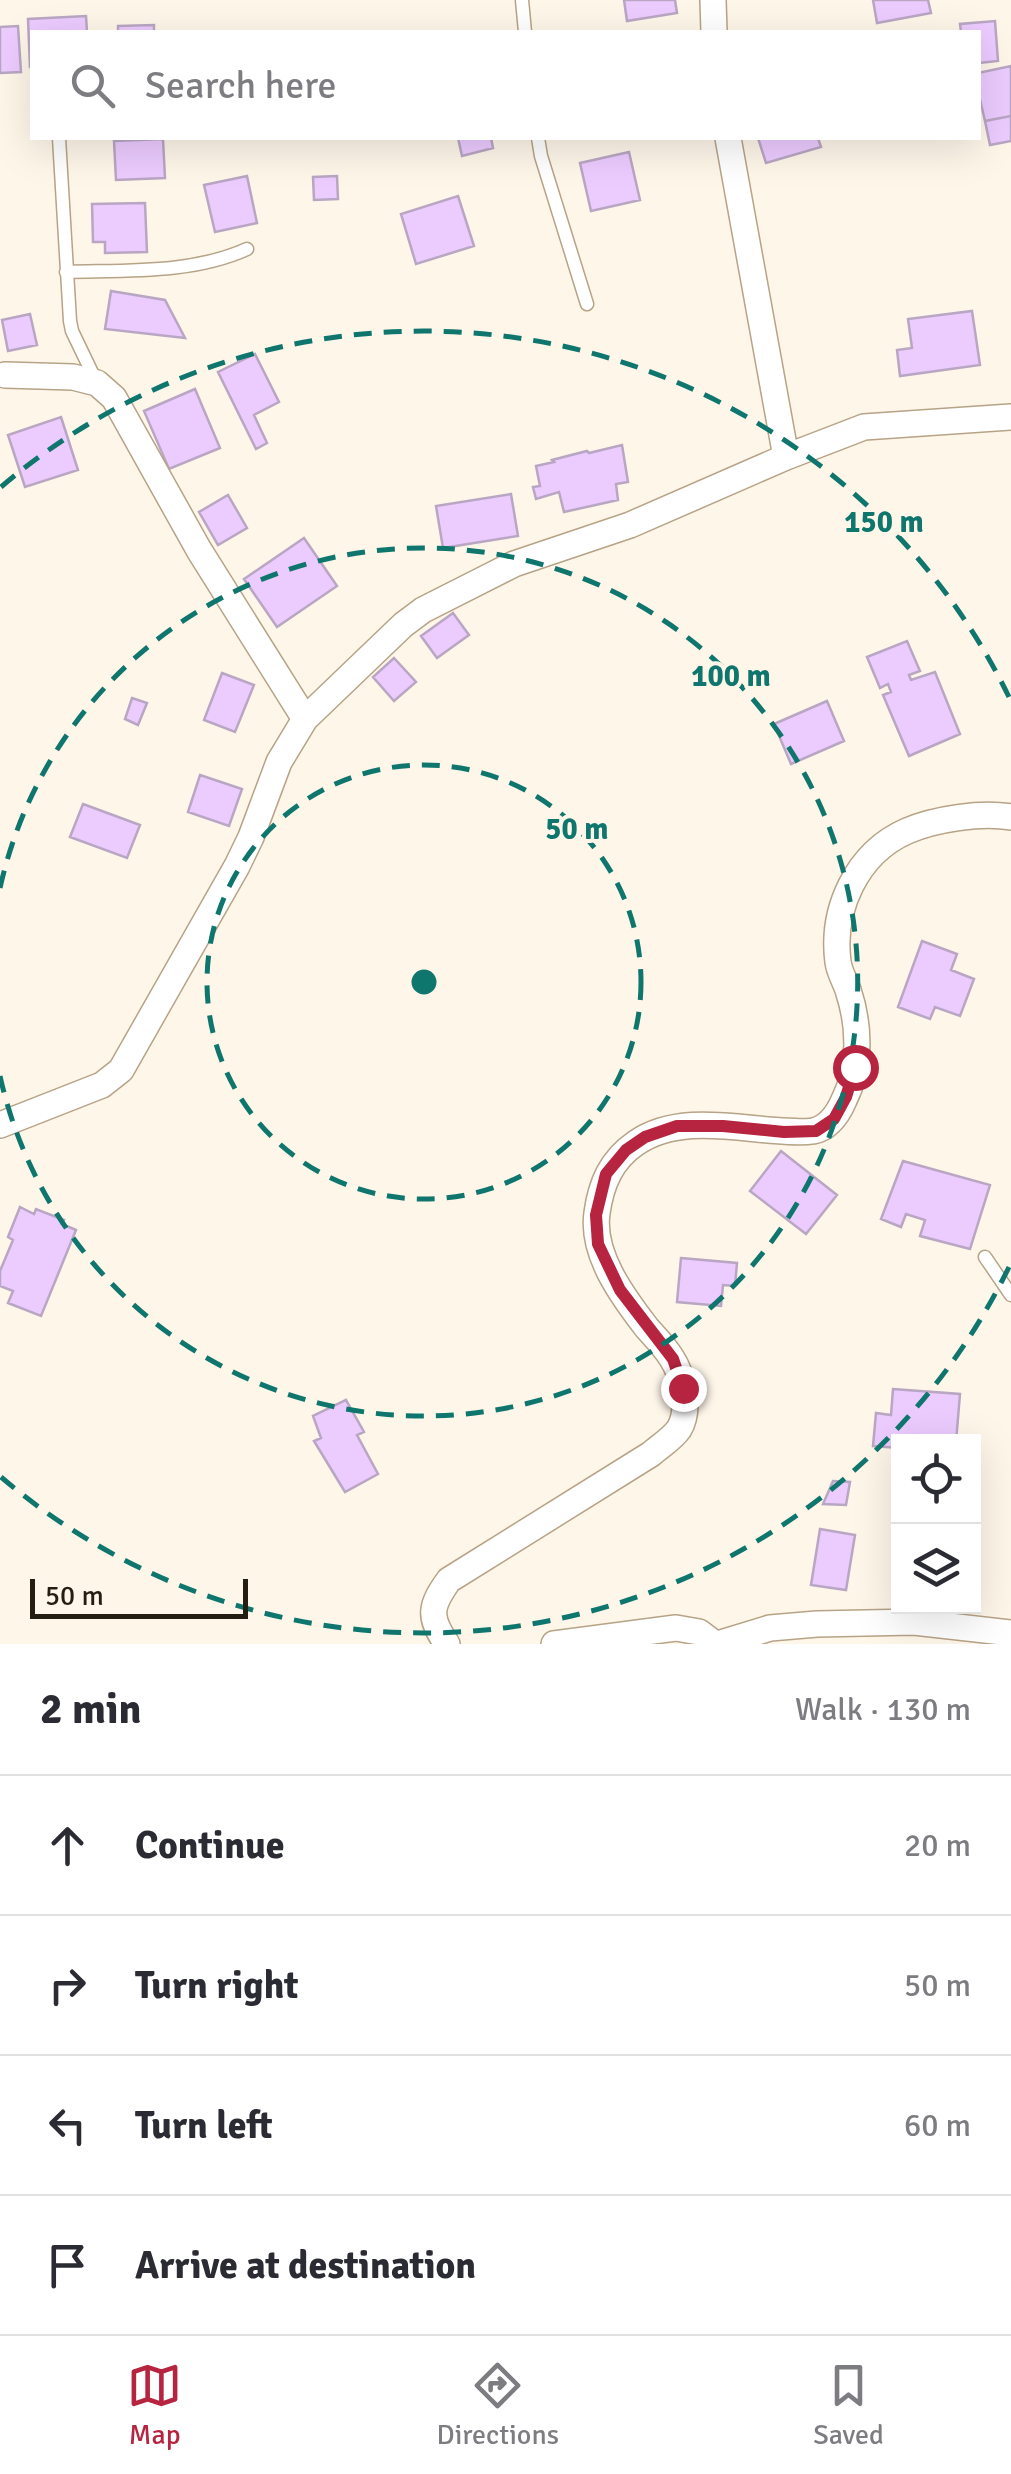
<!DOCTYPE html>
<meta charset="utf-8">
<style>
:root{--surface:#fff;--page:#f7f7f7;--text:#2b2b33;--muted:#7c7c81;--line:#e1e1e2;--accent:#b6243f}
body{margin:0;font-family:Signika,sans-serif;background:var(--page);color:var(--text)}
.controls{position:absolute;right:30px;bottom:30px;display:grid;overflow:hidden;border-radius:0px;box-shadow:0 10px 40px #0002}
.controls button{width:90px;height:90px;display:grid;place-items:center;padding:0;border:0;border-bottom:2px solid var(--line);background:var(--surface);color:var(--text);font:50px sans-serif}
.scale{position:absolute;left:30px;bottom:25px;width:218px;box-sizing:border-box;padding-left:10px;border:5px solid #241d11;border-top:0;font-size:28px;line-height:35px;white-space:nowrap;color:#241d11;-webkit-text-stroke:8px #fff6ea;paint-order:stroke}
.stop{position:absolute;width:30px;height:30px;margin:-22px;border:8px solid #b6243f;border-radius:50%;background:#fff}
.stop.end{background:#b6243f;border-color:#fff;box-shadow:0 2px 10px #0008}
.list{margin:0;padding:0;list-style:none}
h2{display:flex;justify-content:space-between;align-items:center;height:130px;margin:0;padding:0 40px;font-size:42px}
h2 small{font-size:32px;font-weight:400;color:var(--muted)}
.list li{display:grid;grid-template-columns:65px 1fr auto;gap:30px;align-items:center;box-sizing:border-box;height:140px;padding:0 40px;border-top:2px solid var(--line)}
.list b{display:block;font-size:38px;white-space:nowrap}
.list em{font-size:32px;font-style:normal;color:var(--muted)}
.icon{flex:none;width:55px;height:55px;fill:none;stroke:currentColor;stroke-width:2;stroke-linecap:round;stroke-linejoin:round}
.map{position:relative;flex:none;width:1011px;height:1644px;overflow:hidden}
.search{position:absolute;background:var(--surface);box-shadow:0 10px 40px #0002;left:30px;right:30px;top:30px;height:110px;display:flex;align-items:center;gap:25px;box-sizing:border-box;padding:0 35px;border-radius:0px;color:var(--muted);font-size:38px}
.sheet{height:690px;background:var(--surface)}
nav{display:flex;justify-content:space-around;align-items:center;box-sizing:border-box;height:140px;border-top:2px solid var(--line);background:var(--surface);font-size:28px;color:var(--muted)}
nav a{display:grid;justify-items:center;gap:5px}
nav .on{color:var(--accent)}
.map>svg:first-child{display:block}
.building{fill:#eccbff;stroke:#b9a6c3;stroke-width:2.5}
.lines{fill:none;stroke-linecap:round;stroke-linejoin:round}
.lane-casing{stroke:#b7a386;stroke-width:15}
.street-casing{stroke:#b7a386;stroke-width:28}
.lane{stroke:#fff;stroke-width:12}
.street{stroke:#fff;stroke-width:25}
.route{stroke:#b6243f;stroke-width:12}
.ring{fill:none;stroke:#0f766e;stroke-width:5;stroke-dasharray:18 12}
.centre{fill:#0f766e;stroke:#fff6ea;stroke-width:5}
.ring-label{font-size:30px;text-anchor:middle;font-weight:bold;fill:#0f766e;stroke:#fff6ea;stroke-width:8;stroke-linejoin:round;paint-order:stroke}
</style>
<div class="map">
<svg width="1011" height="1644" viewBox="0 0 1011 1644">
<rect width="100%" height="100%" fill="#fff6ea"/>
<!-- building -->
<path class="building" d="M624,0H675L677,13L627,21Z
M873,0H928L931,13L877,23Z
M86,16L87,32H32V67H30L28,19Z
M995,21L998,61L978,63V32H961L960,24Z
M154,25V32H118V26Z
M18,26L21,72L0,73V27Z
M1011,66V116L985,121L978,91V73Z
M1011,116V141L990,145L985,121Z
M458,138H491L493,148L462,156Z
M758,138H818L821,147L766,163Z
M163,139L165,178L116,180L114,141Z
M629,152L640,200L591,211L580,163Z
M247,176L257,223L215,232L204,185Z
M337,176L338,199L314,200L313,177Z
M458,196L474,246L416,264L401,214Z
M145,203L147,252L105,253V242H93L92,204Z
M111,291L165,300L185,338L105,329Z
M972,311L980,365L900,376L897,350L912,348L908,319Z
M30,314L37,345L8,351L2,320Z
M255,354L279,402L254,415L267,443L256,449L218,372Z
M195,389L220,448L169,469L144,411Z
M61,417L78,470L25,487L8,435Z
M622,445L628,482L616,484L618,500L564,512L559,492L536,499L533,487L540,486L536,466L554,462L552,460L587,451L589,453Z
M511,494L518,536L443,548L436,506Z
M228,495L247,528L218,545L199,512Z
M304,538L337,586L277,627L244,579Z
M453,613L469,635L437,658L421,636Z
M907,641L920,671L909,675L911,680L935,672L960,734L909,756L883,695L891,692L888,684L880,688L867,657Z
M394,658L416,682L394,701L373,677Z
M222,673L254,685L235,732L204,720Z
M132,698L147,703L138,725L125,719Z
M827,701L844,741L791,764L774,724Z
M200,775L242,789L229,826L188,812Z
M83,804L140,825L127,858L70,837Z
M922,941L957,954L951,970L974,979L960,1016L935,1007L930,1019L898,1007Z
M781,1151L837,1195L806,1234L750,1191Z
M903,1161L990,1185L970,1249L920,1236L925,1220L906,1214L901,1227L881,1219Z
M20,1207L34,1214L36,1209L64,1220L62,1224L76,1230L41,1316L8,1303L13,1291L0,1286V1271L13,1240L8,1237Z
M681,1258L737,1263L735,1286L723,1285L721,1306L677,1302Z
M893,1389L960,1394L956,1442H898V1448L873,1446L876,1413L891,1415Z
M346,1400L364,1432L357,1435L378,1474L345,1492L314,1441L321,1438L313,1416Z
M833,1481L850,1482L846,1505L823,1504Z
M820,1529L855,1535L846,1590L811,1585Z"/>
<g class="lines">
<defs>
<path id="lane" d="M522,0L525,32
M59,138L70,321L72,331L96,381
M538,138L541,156L587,304
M66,272C125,270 192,274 247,249
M985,1257L1011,1295"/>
<path id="street" d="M713,0L714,32
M728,138L786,457
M5,375L73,377L97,383L114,398L199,550L305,719
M0,1125L102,1085L121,1070L237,866L251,837L279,762L305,719L403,625L423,610L514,564L630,525L786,457L864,427L1011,417
M447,1644C428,1617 430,1606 449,1580L651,1454C660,1446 672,1439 679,1429C691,1409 683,1375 671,1357C664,1346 655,1337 647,1328C623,1297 591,1254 597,1213C601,1184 611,1160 636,1143C674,1117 724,1126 768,1130C782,1131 799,1133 813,1131C828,1128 838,1114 844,1100C861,1066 860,1026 848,990C845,981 839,971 838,962C831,909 857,853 907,831C935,819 981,812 1011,817
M554,1644L676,1628L699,1632L715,1644
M718,1644L770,1628L817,1624L914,1622L1011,1633"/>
</defs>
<!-- lane casing -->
<use href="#lane" class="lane-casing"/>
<!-- street casing -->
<use href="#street" class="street-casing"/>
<!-- lane -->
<use href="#lane" class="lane"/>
<!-- street -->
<use href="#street" class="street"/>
</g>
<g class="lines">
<!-- route -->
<path class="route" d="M683,1388L673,1359L620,1290L598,1244L596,1215L606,1174L626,1150L645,1137L677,1126H723L784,1132L816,1131L834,1119L846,1097L855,1067"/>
</g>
<!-- distance rings -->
<g class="ring">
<circle cx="424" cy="982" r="217"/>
<path d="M0 888A434 434 0 1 1 0 1076"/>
<path d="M1009 1267A651 651 0 0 1 1 1477M1 487A651 651 0 0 1 1009 697"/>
</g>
<circle cx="424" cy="982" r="15" class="centre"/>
<g class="ring-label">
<text x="884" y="532">150 m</text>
<text x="731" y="686">100 m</text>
<text x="577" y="839">50 m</text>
</g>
</svg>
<div class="controls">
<button><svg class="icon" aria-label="locate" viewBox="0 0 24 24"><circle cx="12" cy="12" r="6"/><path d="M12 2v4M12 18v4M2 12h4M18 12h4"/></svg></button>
<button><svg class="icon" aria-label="layers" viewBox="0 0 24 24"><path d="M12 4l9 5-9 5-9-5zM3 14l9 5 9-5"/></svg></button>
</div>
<div class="scale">50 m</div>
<div class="stop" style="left:855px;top:1067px"></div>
<div class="stop end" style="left:683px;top:1388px"></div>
<div class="search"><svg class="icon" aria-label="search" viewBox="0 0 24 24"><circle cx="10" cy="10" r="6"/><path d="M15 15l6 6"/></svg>Search here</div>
</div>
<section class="sheet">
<h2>2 min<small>Walk · 130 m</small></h2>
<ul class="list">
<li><svg class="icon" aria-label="ahead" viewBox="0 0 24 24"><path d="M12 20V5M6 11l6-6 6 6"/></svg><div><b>Continue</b></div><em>20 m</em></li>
<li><svg class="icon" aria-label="right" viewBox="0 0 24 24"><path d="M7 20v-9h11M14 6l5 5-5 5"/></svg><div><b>Turn right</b></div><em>50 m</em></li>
<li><svg class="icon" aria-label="left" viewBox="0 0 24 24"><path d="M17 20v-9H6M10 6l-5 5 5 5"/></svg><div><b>Turn left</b></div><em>60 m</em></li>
<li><svg class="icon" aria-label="arrive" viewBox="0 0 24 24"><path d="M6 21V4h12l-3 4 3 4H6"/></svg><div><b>Arrive at destination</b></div></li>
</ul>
</section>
<nav>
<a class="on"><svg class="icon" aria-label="map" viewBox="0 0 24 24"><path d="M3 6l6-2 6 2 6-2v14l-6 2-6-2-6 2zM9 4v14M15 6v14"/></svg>Map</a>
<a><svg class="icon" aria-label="directions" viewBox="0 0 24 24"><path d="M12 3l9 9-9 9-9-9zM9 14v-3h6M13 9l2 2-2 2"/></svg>Directions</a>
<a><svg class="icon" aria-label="saved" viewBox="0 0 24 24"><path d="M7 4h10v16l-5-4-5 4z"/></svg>Saved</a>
</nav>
